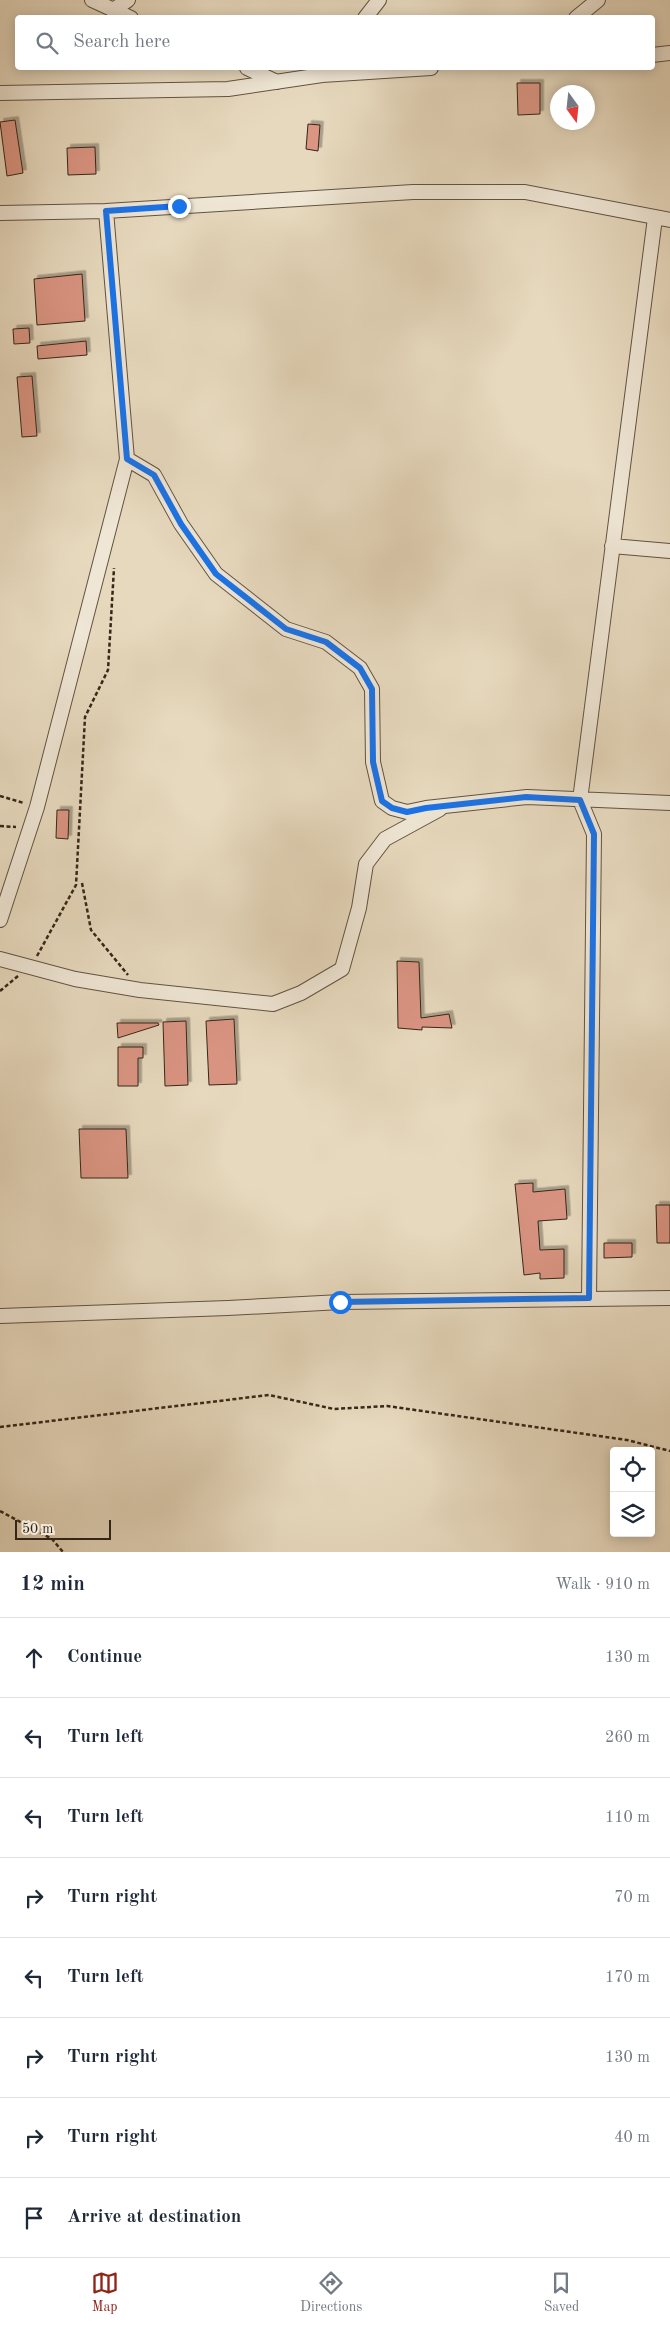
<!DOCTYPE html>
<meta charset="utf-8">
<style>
:root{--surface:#fff;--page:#f2f2f3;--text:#1f2937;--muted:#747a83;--line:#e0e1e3;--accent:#8f2418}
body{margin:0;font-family:"Old Standard TT",serif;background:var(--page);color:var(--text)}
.controls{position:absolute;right:15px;bottom:15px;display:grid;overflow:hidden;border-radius:5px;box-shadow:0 2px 12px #0003}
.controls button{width:45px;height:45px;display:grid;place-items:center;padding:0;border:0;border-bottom:1px solid var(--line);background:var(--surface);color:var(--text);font:25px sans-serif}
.compass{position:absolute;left:550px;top:85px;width:45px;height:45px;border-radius:50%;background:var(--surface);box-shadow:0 2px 12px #0003;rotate:165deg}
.scale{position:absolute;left:15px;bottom:12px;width:96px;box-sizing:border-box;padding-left:5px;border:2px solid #342618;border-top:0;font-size:14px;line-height:18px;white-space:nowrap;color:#342618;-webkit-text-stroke:4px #efe6d5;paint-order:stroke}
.stop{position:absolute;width:15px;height:15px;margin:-11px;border:4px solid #1a73e8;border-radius:50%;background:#fff}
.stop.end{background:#1a73e8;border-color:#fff;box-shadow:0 1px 5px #0008}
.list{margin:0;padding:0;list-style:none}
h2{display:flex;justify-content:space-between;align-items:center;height:65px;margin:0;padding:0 20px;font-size:21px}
h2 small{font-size:16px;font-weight:400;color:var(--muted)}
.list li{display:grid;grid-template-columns:32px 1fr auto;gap:15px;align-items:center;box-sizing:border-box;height:80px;padding:0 20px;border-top:1px solid var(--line)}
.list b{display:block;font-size:19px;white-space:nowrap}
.list em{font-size:16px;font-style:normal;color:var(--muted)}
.icon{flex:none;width:28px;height:28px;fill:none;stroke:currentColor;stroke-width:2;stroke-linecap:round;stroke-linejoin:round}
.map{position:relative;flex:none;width:670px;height:1552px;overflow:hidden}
.search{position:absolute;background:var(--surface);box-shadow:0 2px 12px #0003;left:15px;right:15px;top:15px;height:55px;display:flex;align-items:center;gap:12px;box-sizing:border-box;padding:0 18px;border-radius:5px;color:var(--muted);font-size:19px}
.sheet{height:705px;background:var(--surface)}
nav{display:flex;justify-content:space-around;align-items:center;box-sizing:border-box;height:70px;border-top:1px solid var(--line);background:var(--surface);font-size:14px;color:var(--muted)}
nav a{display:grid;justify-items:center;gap:2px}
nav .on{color:var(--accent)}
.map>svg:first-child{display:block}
.building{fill:#db9583;stroke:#342618;filter:url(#shadow)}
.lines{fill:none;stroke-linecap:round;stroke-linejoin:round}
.minor-casing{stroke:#615342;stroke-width:16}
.path{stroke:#342618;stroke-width:2.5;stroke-dasharray:4 2.5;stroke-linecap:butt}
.minor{stroke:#efe6d5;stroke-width:14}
.route{stroke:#1a73e8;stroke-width:6}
</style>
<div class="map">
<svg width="670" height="1552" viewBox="0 0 670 1552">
<defs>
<filter id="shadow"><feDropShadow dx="3.5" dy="-3.5" stdDeviation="0" flood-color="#0004"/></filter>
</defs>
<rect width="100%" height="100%" fill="#e7d9be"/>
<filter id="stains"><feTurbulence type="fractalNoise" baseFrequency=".004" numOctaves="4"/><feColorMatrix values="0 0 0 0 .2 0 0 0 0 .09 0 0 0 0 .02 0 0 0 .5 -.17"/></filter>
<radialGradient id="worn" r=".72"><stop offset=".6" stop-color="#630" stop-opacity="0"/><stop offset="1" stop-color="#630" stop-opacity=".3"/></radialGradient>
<!-- building -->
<path class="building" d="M517,83H540V114L518,115Z
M15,120L23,173L7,176L0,122Z
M308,124L320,125L318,151L306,149Z
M95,147L96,174L68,175L67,148Z
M82,274L85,321L37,325L34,279Z
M29,328L30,343L14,344L13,329Z
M86,341L87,355L38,359L37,346Z
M32,376L37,436L22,437L17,377Z
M57,810H69L68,839L56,838Z
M397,961L419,962L421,1018L449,1014L452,1028L422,1027V1030L398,1028Z
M234,1019L237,1084L209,1085L206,1021Z
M186,1021L188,1085L165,1086L163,1022Z
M117,1023H158L159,1025L118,1038Z
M118,1047H143V1058H138V1086H118Z
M79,1129H126L128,1178H81Z
M533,1183V1192L565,1189L567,1219L538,1221L540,1250L564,1249V1278L540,1279V1273L524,1275L515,1184Z
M656,1205H670V1243H657Z
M604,1243H632V1257L604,1258Z"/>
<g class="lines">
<defs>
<path id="minor" d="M92,0L131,18
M113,10L128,0
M365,18L379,0
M576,18L598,0
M652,55L670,53
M247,68L277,82
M0,93L228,89L322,75L431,68
M0,213L106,211L413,192H525L670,220
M127,459L154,475L181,524L216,574L286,629L326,642L360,668L372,689L373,762L382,801L392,808L407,812L426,808L527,797L670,803
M612,546L670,551
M0,920L37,807L127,459L106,211
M0,959L75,979L140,990L273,1004L301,993L342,969L359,908L366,864L385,839L440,809
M589,1298L594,834L580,800L655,218
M0,1316L228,1308L341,1302L670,1298"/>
</defs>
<!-- minor casing -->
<use href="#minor" class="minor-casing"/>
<!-- path -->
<path class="path" d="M0,796L24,803
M0,826L16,827
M82,883L91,930L128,975
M37,956L76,885L85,717L108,670L114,568
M0,991L18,976
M0,1427L269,1395L334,1409L387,1406L627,1440L670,1451
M0,1511L52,1539L63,1552"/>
<!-- minor -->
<use href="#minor" class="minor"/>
</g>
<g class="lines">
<!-- route -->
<path class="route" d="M179,206L106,211L127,459L154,475L181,524L216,574L286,629L326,642L360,668L372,689L373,762L382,801L392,808L407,812L426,808L526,797L580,800L594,834L589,1298L340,1302"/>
</g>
<rect width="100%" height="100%" filter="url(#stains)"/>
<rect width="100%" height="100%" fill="url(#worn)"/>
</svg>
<div class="controls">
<button><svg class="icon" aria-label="locate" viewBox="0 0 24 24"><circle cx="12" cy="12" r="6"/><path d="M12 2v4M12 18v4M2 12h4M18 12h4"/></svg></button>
<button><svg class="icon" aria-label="layers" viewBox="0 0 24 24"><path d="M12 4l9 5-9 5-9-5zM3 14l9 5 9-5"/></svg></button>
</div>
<svg class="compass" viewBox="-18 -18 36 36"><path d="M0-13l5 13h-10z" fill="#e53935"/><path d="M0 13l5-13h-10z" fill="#747a83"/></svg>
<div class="scale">50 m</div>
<div class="stop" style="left:340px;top:1302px"></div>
<div class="stop end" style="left:179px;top:206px"></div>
<div class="search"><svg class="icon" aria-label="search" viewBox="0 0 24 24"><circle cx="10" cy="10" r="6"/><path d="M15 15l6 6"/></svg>Search here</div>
</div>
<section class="sheet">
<h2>12 min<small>Walk · 910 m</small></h2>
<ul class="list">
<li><svg class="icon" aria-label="ahead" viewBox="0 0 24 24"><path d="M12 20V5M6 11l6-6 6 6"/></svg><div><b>Continue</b></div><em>130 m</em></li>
<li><svg class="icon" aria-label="left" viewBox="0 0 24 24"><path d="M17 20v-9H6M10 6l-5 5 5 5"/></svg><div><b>Turn left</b></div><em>260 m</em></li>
<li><svg class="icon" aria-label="left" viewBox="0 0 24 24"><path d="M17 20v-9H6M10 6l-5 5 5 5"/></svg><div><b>Turn left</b></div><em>110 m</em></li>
<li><svg class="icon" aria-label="right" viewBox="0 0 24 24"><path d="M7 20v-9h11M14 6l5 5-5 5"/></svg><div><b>Turn right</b></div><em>70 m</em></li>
<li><svg class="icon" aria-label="left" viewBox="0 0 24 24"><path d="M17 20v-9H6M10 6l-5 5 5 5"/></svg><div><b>Turn left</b></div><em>170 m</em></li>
<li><svg class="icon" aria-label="right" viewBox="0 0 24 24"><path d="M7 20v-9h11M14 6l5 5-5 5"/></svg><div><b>Turn right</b></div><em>130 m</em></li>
<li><svg class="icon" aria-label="right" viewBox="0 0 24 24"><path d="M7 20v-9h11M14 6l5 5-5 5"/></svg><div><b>Turn right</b></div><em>40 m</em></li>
<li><svg class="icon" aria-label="arrive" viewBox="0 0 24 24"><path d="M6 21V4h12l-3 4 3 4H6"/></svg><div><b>Arrive at destination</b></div></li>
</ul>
</section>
<nav>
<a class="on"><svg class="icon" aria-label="map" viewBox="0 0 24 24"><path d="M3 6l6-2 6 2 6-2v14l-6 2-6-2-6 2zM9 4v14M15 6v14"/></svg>Map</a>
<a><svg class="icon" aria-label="directions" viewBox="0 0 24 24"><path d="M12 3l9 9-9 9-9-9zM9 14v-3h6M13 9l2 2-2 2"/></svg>Directions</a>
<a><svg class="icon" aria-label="saved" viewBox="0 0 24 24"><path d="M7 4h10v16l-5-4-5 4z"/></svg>Saved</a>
</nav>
